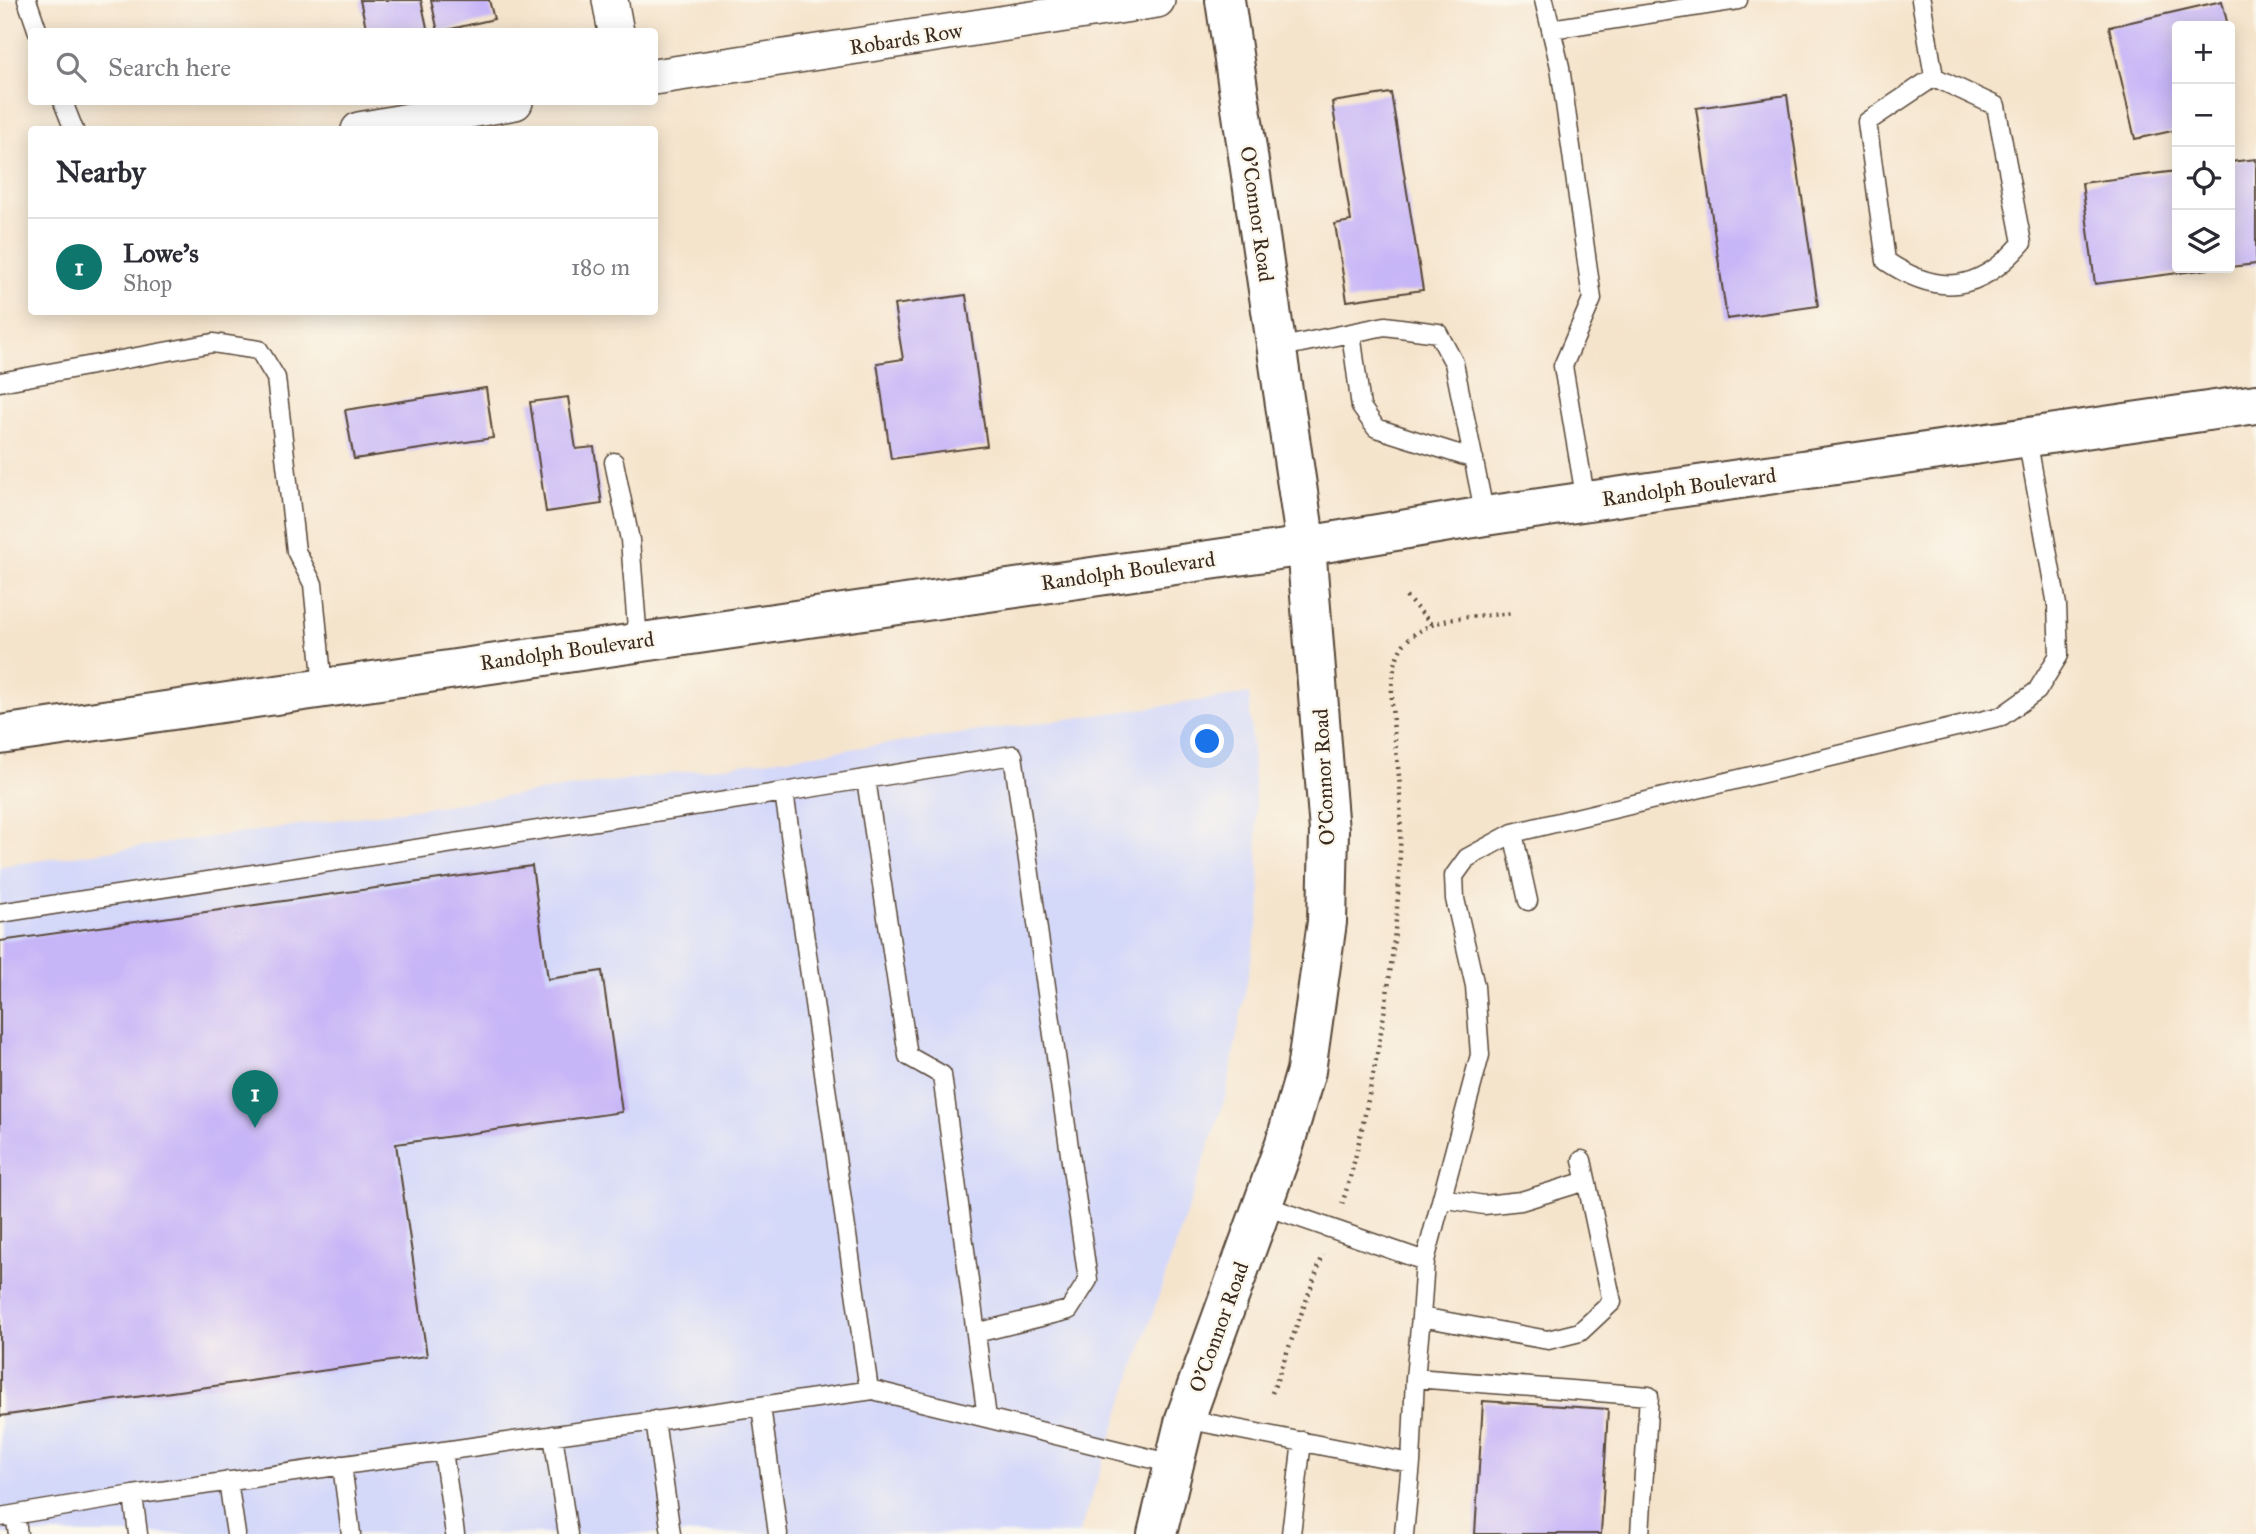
<!DOCTYPE html>
<meta charset="utf-8">
<style>
:root{--surface:#fff;--page:#f7f7f7;--text:#2b2b33;--muted:#7c7c81;--line:#e1e1e2;--accent:#0f766e}
body{margin:0;font-family:"IM FELL Great Primer",serif;background:var(--page);color:var(--text)}
.controls{position:absolute;right:21px;top:21px;display:grid;overflow:hidden;border-radius:7px;box-shadow:0 4px 18px #0003}
.controls button{width:63px;height:63px;display:grid;place-items:center;padding:0;border:0;border-bottom:2px solid var(--line);background:var(--surface);color:var(--text);font:35px sans-serif}
.you{position:absolute;left:1208px;top:742px;width:24px;height:24px;margin:-18px;border:5px solid #fff;border-radius:50%;background:#1a73e8;box-shadow:0 0 0 10px #1a73e833}
.badge{display:grid;place-items:center;width:46px;height:46px;border-radius:50%;background:var(--accent);color:#fff;font-size:23px;font-weight:700}
.pin{position:absolute;translate:-50% -58px;filter:drop-shadow(0 2px 4px #0008)}
.pin::after{content:'';position:absolute;top:37px;width:24px;height:21px;background:inherit;clip-path:polygon(0 0,100% 0,50% 100%)}
.list{margin:0;padding:0;list-style:none}
h2{display:flex;justify-content:space-between;align-items:center;height:91px;margin:0;padding:0 28px;font-size:30px}
h2 small{font-size:23px;font-weight:400;color:var(--muted)}
.list li{display:grid;grid-template-columns:46px 1fr auto;gap:21px;align-items:center;box-sizing:border-box;height:98px;padding:0 28px;border-top:2px solid var(--line)}
.list b{display:block;font-size:26px;white-space:nowrap}
.list p{margin:0;font-size:23px;white-space:nowrap;color:var(--muted)}
.list em{font-size:23px;font-style:normal;color:var(--muted)}
.icon{flex:none;width:38px;height:38px;fill:none;stroke:currentColor;stroke-width:2;stroke-linecap:round;stroke-linejoin:round}
.map{position:relative;flex:none;width:2256px;height:1534px;overflow:hidden}
.search{position:absolute;background:var(--surface);box-shadow:0 4px 18px #0003;left:28px;top:28px;width:630px;height:77px;display:flex;align-items:center;gap:18px;box-sizing:border-box;padding:0 24px;border-radius:7px;color:var(--muted);font-size:26px}
.panel{position:absolute;background:var(--surface);box-shadow:0 4px 18px #0003;left:28px;top:126px;width:630px;height:189px;border-radius:7px}
.map>svg:first-child{display:block}
.built{fill:#d4d8f9}
.building{fill:#c7b6f7}
.lines{fill:none;stroke-linecap:round;stroke-linejoin:round}
.service-casing{stroke:#574638;stroke-width:21}
.minor-casing{stroke:#574638;stroke-width:38}
.tertiary-casing{stroke:#574638;stroke-width:42}
.secondary-casing{stroke:#574638;stroke-width:42}
.path{stroke:#574638;stroke-width:4.5;stroke-dasharray:2 5;stroke-linecap:butt}
.service{stroke:#fff;stroke-width:18}
.minor{stroke:#fff;stroke-width:35}
.tertiary{stroke:#fff;stroke-width:38}
.secondary{stroke:#fff;stroke-width:38}
.labels{text-anchor:middle;stroke-width:5;stroke-linejoin:round;paint-order:stroke}
.street-label{font-size:21px;fill:#3b2a1e;stroke:#fbf7ec}
</style>
<div class="map">
<svg width="2256" height="1534" viewBox="0 0 2256 1534">
<rect width="100%" height="100%" fill="#fbf7ec"/>
<filter id="ink" filterUnits="userSpaceOnUse"><feTurbulence type="fractalNoise" baseFrequency=".0143" numOctaves="2"/><feDisplacementMap in="SourceGraphic" scale="14" xChannelSelector="R" yChannelSelector="G"/><feConvolveMatrix kernelMatrix="1 2 1 2 8 2 1 2 1" color-interpolation-filters="sRGB"/></filter>
<filter id="wash" filterUnits="userSpaceOnUse"><feTurbulence type="fractalNoise" baseFrequency=".00686" numOctaves="4" result="noise"/><feDisplacementMap in="SourceGraphic" scale="28" xChannelSelector="R" yChannelSelector="G"/><feGaussianBlur stdDeviation="1.57" result="paint"/><feColorMatrix in="noise" values="0 0 0 0 0 0 0 0 0 0 0 0 0 0 0 0 0 1.4 0 .05"/><feComposite in="paint" operator="in"/></filter>
<g filter="url(#wash)">
<rect width="100%" height="100%" fill="#f5e4cc"/>
<!-- built -->
<path class="built" d="M1249,694L1261,906L1226,1095L1079,1534H0V866Z"/>
<g id="blocks">
<!-- building -->
<path class="building" d="M360,0H421L428,32H367Z
M431,0H489L494,19L438,32Z
M2222,1L2228,26H2177V130L2135,139L2109,27Z
M1391,93L1423,290L1347,301L1335,224L1351,221L1332,102Z
M1787,95L1818,306L1727,319L1696,108Z
M2256,159V264L2230,267V162Z
M2177,171V268L2209,269L2095,284L2082,183Z
M966,295L987,446L891,459L877,363L903,359L894,305Z
M486,388L493,438L354,459L345,410Z
M568,397L576,449L594,447L602,504L546,512L530,402Z
M532,866L548,979L602,971L622,1112L396,1144L427,1356L0,1416V941Z
M1483,1401L1608,1409L1601,1534H1475Z"/>
</g>
</g>
<g filter="url(#ink)">
<use href="#blocks" fill-opacity="0" stroke="#574638" stroke-width="2"/>
<g class="lines">
<defs>
<path id="service" d="M27,0L38,32
M1544,0L1560,67L1592,299L1563,366L1586,502
M1921,0L1934,77
M1551,29L1738,0
M1934,77L1996,106L2022,243C1980,292 1939,297 1886,261L1867,122Z
M63,102L74,130
M1351,333L1361,407L1376,428L1474,459
M1277,348L1385,326L1438,333L1454,363L1485,516
M0,382L213,343L259,350L276,378L296,551L313,584L323,687
M614,462L630,540L638,641
M866,779L908,1056L942,1075L987,1418
M784,792L1013,755L1088,1280L1069,1310L976,1333
M1528,901L1513,833L2002,716L2037,691L2059,655L2057,605L2027,438
M0,913L784,792L869,1390
M1442,1198L1484,1205L1521,1201L1586,1181
M1263,1205L1425,1261
M1421,1317L1425,1261L1480,1055L1475,986L1455,899L1454,876L1467,858L1513,833
M1415,1378L1421,1317L1548,1340L1580,1332L1612,1302L1582,1160
M761,1406L778,1534
M1185,1419L1411,1463L1404,1534
M655,1420L671,1534
M553,1435L568,1534
M443,1451L455,1534
M1411,1463L1415,1378L1649,1396L1640,1534
M342,1465L351,1534
M228,1481L236,1534
M133,1495L138,1534
M15,1515L18,1534
M0,1517L133,1495L873,1390L1173,1464
M1291,1534L1302,1441"/>
<path id="minor" d="M610,0L616,32
M654,77L1157,0
M359,130L515,102"/>
<path id="tertiary" d="M0,735L1306,546"/>
<path id="secondary" d="M1306,546L1485,516L2256,404
M1157,1534L1185,1419L1285,1143L1306,1071L1327,922L1329,831L1306,546L1225,0"/>
</defs>
<!-- service casing -->
<use href="#service" class="service-casing"/>
<!-- minor casing -->
<use href="#minor" class="minor-casing"/>
<!-- tertiary casing -->
<use href="#tertiary" class="tertiary-casing"/>
<!-- secondary casing -->
<use href="#secondary" class="secondary-casing"/>
<!-- path -->
<path class="path" d="M1406,597L1433,625
M1342,1204C1356,1161 1365,1115 1374,1070C1392,977 1403,886 1400,791C1399,754 1380,675 1404,644C1429,614 1478,617 1514,613
M1272,1393L1323,1255"/>
<!-- service -->
<use href="#service" class="service"/>
<!-- minor -->
<use href="#minor" class="minor"/>
<!-- tertiary -->
<use href="#tertiary" class="tertiary"/>
<!-- secondary -->
<use href="#secondary" class="secondary"/>
</g>
</g>
<g class="labels">
<!-- street labels -->
<g class="street-label">
<text transform="translate(906 39) rotate(-9)" y="7">Robards Row</text>
<text transform="translate(1257 214) rotate(82)" y="7">O'Connor Road</text>
<text transform="translate(1689 487) rotate(-8)" y="7">Randolph Boulevard</text>
<text transform="translate(1128 571) rotate(-8)" y="7">Randolph Boulevard</text>
<text transform="translate(567 651) rotate(-8)" y="7">Randolph Boulevard</text>
<text transform="translate(1324 777) rotate(-93)" y="7">O'Connor Road</text>
<text transform="translate(1219 1327) rotate(-70)" y="7">O'Connor Road</text>
</g>
</g>
</svg>
<div class="controls">
<button>+</button>
<button>−</button>
<button><svg class="icon" aria-label="locate" viewBox="0 0 24 24"><circle cx="12" cy="12" r="6"/><path d="M12 2v4M12 18v4M2 12h4M18 12h4"/></svg></button>
<button><svg class="icon" aria-label="layers" viewBox="0 0 24 24"><path d="M12 4l9 5-9 5-9-5zM3 14l9 5 9-5"/></svg></button>
</div>
<div class="you"></div>
<div class="pin badge" style="left:255px;top:1128px">1</div>
<div class="search"><svg class="icon" aria-label="search" viewBox="0 0 24 24"><circle cx="10" cy="10" r="6"/><path d="M15 15l6 6"/></svg>Search here</div>
<section class="panel">
<h2>Nearby<small></small></h2>
<ul class="list">
<li><span class="badge">1</span><div><b>Lowe's</b><p>Shop</p></div><em>180 m</em></li>
</ul>
</section>
</div>
